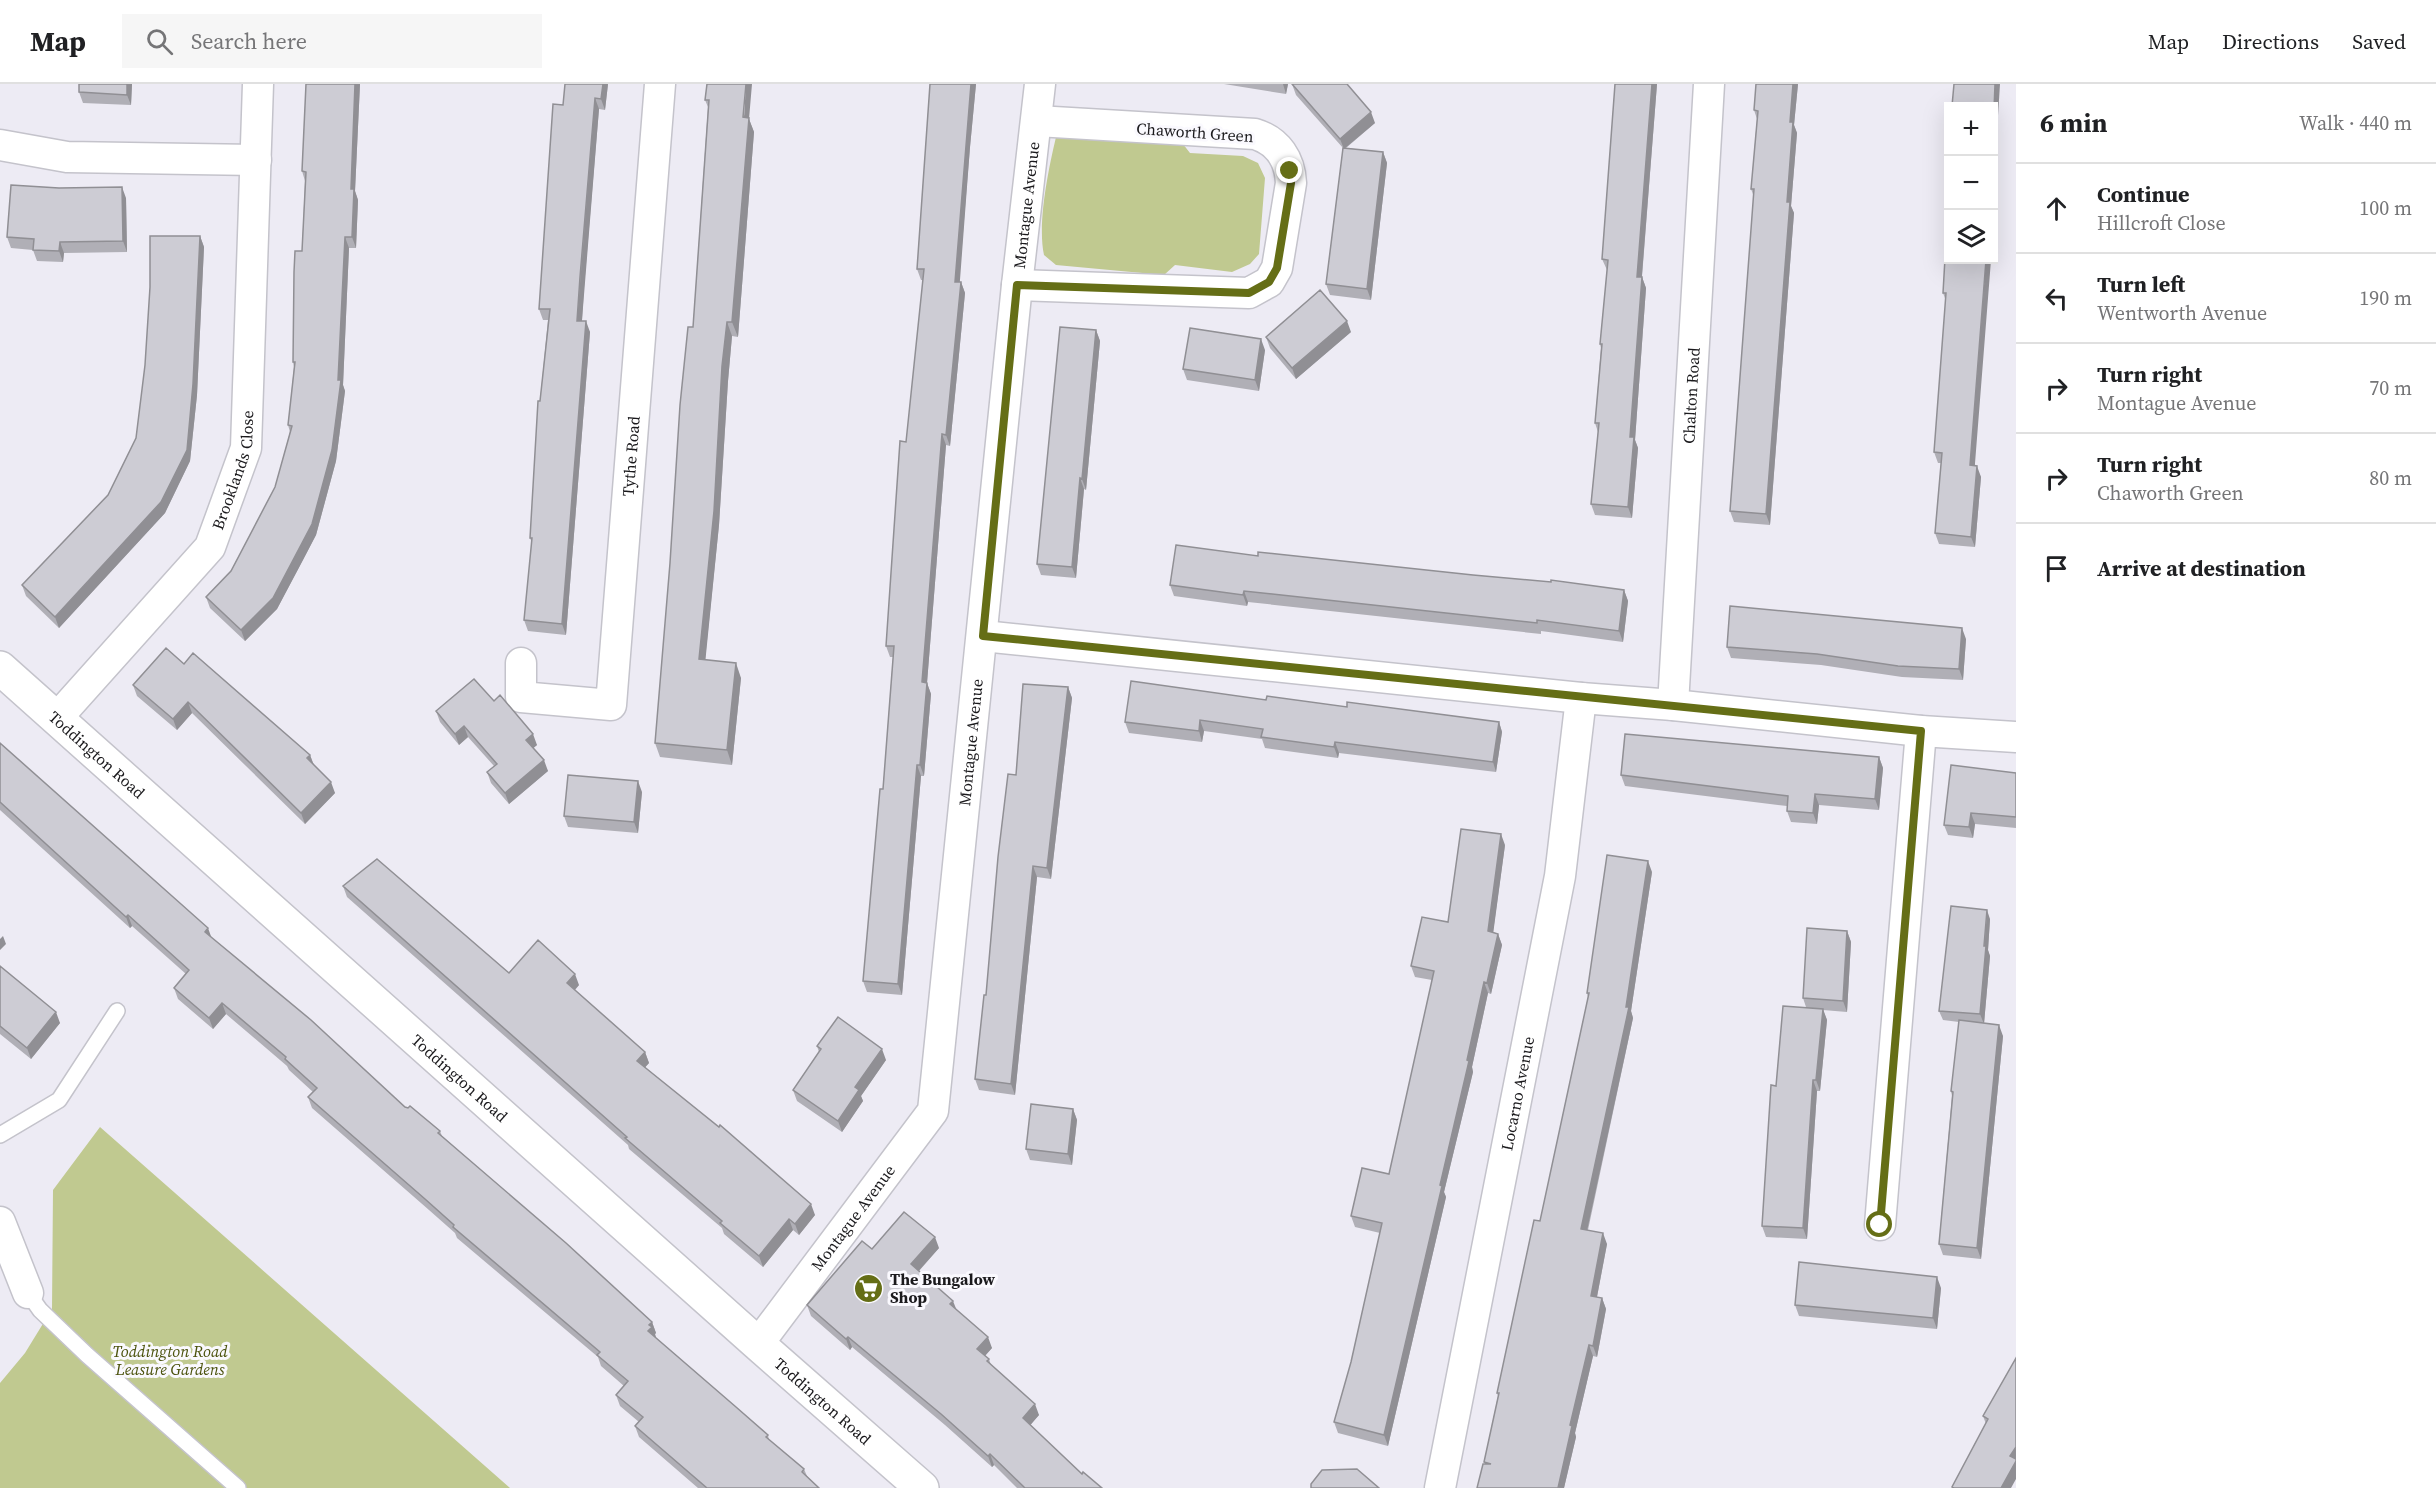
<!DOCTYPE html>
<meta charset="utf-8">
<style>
:root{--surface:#fff;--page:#f6f6f6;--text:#202124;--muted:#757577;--line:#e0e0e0}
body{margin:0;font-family:"Source Serif 4",serif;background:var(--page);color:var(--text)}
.controls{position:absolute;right:18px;top:18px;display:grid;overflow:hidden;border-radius:0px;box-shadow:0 6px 24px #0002}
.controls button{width:54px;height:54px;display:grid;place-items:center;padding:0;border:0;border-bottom:2px solid var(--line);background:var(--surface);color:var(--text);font:30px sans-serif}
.stop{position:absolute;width:18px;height:18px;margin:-14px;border:4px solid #656e16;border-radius:50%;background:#fff}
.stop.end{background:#656e16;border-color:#fff;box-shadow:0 2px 6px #0008}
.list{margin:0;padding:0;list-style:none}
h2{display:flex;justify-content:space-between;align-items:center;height:78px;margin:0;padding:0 24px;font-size:26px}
h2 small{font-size:20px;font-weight:400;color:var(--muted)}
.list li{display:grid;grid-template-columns:39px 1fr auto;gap:18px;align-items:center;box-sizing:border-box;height:90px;padding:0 24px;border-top:2px solid var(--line)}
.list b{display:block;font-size:22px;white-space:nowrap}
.list p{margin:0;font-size:20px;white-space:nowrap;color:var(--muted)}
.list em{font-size:20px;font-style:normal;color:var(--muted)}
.icon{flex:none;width:33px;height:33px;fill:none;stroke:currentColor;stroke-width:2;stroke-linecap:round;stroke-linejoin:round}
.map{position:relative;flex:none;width:2016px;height:1404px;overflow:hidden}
header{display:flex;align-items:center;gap:36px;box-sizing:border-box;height:84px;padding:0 30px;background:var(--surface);border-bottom:2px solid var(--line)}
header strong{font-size:28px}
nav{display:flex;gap:33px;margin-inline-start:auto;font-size:21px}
.search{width:420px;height:54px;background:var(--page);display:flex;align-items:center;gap:15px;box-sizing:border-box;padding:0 21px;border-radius:0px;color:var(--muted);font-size:22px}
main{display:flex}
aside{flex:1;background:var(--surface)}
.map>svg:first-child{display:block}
.green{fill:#c0c990}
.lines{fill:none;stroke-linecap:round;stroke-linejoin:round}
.lane-casing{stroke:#c4c3cb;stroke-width:18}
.street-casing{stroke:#c4c3cb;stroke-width:33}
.secondary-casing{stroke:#c4c3cb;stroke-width:36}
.lane{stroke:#fff;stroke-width:15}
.street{stroke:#fff;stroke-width:30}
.secondary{stroke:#fff;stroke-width:33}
.wall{fill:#b0afb6}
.shaded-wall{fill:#908f94}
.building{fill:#cdccd4;stroke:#908f94;stroke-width:1.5}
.route{stroke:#656e16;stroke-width:8}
.labels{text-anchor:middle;stroke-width:6;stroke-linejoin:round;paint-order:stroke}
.street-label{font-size:16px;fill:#1b1a1d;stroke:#faf9fe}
.poi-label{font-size:16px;font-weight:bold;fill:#1b1a1d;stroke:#faf9fe;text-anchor:start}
.park-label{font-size:16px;font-style:italic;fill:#4b520c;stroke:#faf9fe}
</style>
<header>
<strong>Map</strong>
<div class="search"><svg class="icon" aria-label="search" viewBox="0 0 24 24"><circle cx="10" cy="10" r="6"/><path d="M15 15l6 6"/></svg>Search here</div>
<nav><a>Map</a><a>Directions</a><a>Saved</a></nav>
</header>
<main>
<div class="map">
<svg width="2016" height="1404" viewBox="0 0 2016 1404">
<rect width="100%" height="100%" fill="#edebf4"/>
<!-- green -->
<path class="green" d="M1057,49L1179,55L1190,69L1243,72L1258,79L1265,94L1259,170L1250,180L1232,188L1175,181L1164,191L1056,181L1044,171C1037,139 1049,82 1057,49Z
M100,1043L510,1404H0V1299L25,1269L52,1225L53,1106Z"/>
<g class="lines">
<defs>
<path id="lane" d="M0,1051L59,1016L117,927
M28,1209L40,1226L87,1271L238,1404"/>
<g id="street">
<path d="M0,61L67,73L256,76"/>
<path d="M1017,201L1249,209L1269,198L1277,184L1291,99C1290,76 1278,57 1255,50L1037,37"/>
<path d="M983,552L1581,614L1673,621L1921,647L2016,653"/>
<path id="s1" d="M521,579V613L611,621L660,0"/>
<path id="s2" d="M1673,621L1709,0"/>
<path id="s3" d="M56,635L210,463L246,364L258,0"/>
<path d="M0,1138L28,1209"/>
<path d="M1880,1141L1921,647"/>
<path id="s4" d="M758,1260L933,1027L1017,201L1040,0"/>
<path id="s5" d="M1440,1404L1560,792L1581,614"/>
</g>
<g id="secondary">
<path id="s6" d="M0,584L758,1260L922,1404"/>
</g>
</defs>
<!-- lane casing -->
<use href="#lane" class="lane-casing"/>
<!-- street casing -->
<use href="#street" class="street-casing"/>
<!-- secondary casing -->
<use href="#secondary" class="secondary-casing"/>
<!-- lane -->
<use href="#lane" class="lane"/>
<!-- street -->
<use href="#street" class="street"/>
<!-- secondary -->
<use href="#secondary" class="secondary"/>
</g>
<!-- wall -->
<path class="wall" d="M132,0L131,21L83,19L79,8Z
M306,0H360L355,107L358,116L356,164H349L343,301L345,307L336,377L316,451L277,525L245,557L210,524L206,513L231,487L275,403L290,348L288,341L294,283L293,278L302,167L305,97L302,87Z
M608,0L605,26L599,25L584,204L582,237L590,248L566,551L528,547L524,536L532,459L530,454L540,317L548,236H543L539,225L563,21Z
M707,0L749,35L754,48L738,253L732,252L728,297L719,441L705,576L741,594L732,681L660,673L655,659L693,243L708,23L705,16Z
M930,0H976L970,63L959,198H961L965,209L950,362L946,361L927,599L931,610L924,692H921L902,911L867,908L863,897L883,705L893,573H890L886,562L923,196H921L917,185Z
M1224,0H1288L1286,10Z
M1292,0L1375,39L1346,64L1383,68L1387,79L1371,216L1330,211L1326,200L1343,64L1296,11Z
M1615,0H1657L1642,193L1646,204L1635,356L1638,364L1632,434L1595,431L1591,420L1598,348L1595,339L1601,264L1600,260L1607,186L1602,175Z
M1756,0H1798L1794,41L1797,49L1791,122L1794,129L1770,441L1734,438L1730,427L1754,113L1751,105L1757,35L1754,26Z
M126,114L127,168L64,169L63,178L37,177L33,166L11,164L7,153Z
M1948,122L1975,382L1981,393L1975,463L1939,460L1935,449L1941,379H1938L1934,368L1946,217L1943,209Z
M200,152L204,163L197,311L190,377L165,429L59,544L26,512L22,501L108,411L136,354Z
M1096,246L1100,257L1086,406L1084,405L1076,494L1041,491L1037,480Z
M1351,248L1296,295L1270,264L1266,253Z
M1265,266L1259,307L1187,296L1183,285Z
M1258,472L1624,506L1628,517L1623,558L1541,547V550L1248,518L1247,522L1174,512L1170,501Z
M1966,555L1963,596L1902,593L1821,581L1731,574L1727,563Z
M184,580L310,671L314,681L335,709L305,740L192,629L177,646L137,612L133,601Z
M1068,603L1072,614L1051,795L1037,793L1015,1011L979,1006L975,995L1016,691Z
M1266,616L1499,638L1502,648L1496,688L1339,669L1338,674L1265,664L1262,655L1204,647L1202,658L1129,649L1125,638Z
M494,617L537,661L533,664L548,687L509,720L491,699L487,688L494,682L468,653L459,661L440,638L436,627Z
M0,659L211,853L405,1023L440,1047L442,1052L652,1238L656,1249L655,1250L656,1254L768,1351L769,1356L804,1385L807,1392L819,1404H698L639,1353L635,1342L639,1338L620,1322L616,1311L624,1302L601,1282L598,1273L457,1154L455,1149L429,1126L312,1024L308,1013L313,1008L289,986L287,982L226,930L213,945L178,915L174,904L186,890L132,842L130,844L0,726Z
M1879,673L1883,684L1879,726L1819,721L1817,740L1791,738L1787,727V722L1625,702L1621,691Z
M2016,689V744L1975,740L1973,754L1948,751L1944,741Z
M642,708L638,749L568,743L564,732Z
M1505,761L1493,848L1498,850L1502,861L1491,910L1488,909L1472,983L1473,988L1444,1108L1446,1113L1388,1362L1338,1349L1334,1338L1351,1278L1380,1149L1355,1143L1351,1132L1389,1090L1432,896L1415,893L1411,882L1448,838Z
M1652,788L1631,927L1633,934L1588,1146L1607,1160L1597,1213L1602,1214L1606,1225L1597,1273L1593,1272L1575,1349L1576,1353L1564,1404L1485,1380L1484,1378L1498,1312L1497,1309L1540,1137L1588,913L1587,909Z
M343,802L509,889L579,901L575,906L645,968L649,979L645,983L815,1131L799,1151L793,1146L763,1183L724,1150L722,1144L629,1065L628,1061L347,813Z
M1990,835L1988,866L1990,872L1984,939L2003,952L1981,1175L1943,1171L1939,1160L1952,1012L1951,1007L1959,938L1943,936L1939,927Z
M1847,847L1851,858L1847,928L1823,926L1827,936L1820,1007H1817L1807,1155L1766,1153L1762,1142L1806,923L1803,914Z
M0,882L60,939L31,975L0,950Z
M817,962L886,976L861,1012L863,1017L842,1048L797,1017L793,1006L819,968Z
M1073,1025L1077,1036L1072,1081L1030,1076L1026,1065Z
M939,1164L919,1187L956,1226L992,1264L985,1272L989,1275L991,1281L1039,1331L1030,1341L1082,1390L1102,1404H1017L994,1381L992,1383L945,1341L852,1263L850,1266L811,1232L807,1221L872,1165Z
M1941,1204L1937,1245L1799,1232L1795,1221Z
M2016,1274L2011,1404H1952V1403L1986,1340L1983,1332Z"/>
<!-- shaded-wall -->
<path class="shaded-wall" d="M127,0H132L131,21L127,11Z
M355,0H360L355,107L358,116L356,164L352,153L351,105Z
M603,0H608L605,26L601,15Z
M746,0H752L749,35L754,48L738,253L732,238Z
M971,0H976L970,63L959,209L955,198Z
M1283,0H1288L1286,10Z
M1652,0H1657L1641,203L1637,193Z
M1793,0H1798L1794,41L1797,49L1791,122L1794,129L1770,441L1766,430L1787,118L1790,38Z
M1995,0H2000L1996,63L1998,70L1994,125V26Z
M595,14L599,25L581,248L577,237Z
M1371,28L1375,39L1344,65L1340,55Z
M1383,68L1387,79L1371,216L1367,205Z
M122,103L126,114L127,168L123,157Z
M200,152L204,163L197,311L190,377L165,429L59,544L55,533L161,418Z
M345,153L349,164L343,301L345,307L336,377L316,451L303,476L277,525L245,557L241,546L338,296Z
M60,158L64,169L63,178L59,167Z
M1986,176H1991L1974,392L1970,381Z
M1642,193L1646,204L1635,356L1638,364L1632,434L1628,423L1630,353Z
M961,198L965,209L950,362L946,351Z
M586,237L590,248L566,551L562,540Z
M1347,237L1351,248L1296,295L1292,284Z
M727,238L732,252L728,297L719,441L704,590L699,575L722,282Z
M1096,246L1100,257L1086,406L1082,395Z
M1261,255L1265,266L1259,307L1255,296Z
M942,350L946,361L927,599L931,610L924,692L920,681L922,598Z
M1977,382L1981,393L1975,463L1971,453Z
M1080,394L1084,405L1076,494L1072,483Z
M1624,506L1628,517L1623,558L1619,547Z
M1244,507L1248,518L1247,522L1243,511Z
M1962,544L1966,555L1963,596L1959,585Z
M736,579L741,594L732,681L727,666Z
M1068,603L1072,614L1051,795L1047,784Z
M188,618L192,629L177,646L173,635Z
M1200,636L1204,647L1202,658L1199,647Z
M1499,638L1502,648L1496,688L1493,678Z
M464,642L468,653L459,661L455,650Z
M533,650L537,661L530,667L526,656Z
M1335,658L1339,669L1338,674L1334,663Z
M310,671L314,682L307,674Z
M1879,673L1883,684L1879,726L1875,715Z
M544,676L548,687L509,720L505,709Z
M917,681L921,692L902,911L898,900Z
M638,697L642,708L638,749L634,738Z
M331,698L335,709L305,740L301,729Z
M1815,710L1819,721L1817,740L1813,729Z
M1971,729L1975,740L1973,754L1969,743Z
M1501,750L1505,761L1492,858L1488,847Z
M1648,777L1652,788L1631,927L1633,934L1585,1156L1581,1145L1626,923Z
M1033,782L1037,793L1015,1011L1011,1000Z
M1987,826L1990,835L1988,866L1990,872L1984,940L1980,930Z
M128,831L132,842L130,844L126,833Z
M208,844L212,855L205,848Z
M1847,847L1851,858L1847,928L1843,917Z
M1498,850L1502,861L1491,910L1487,899Z
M3,852L6,860L0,866V855Z
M575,890L579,901L571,910L567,899Z
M1484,898L1488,909L1472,983L1473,988L1444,1108L1446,1113L1388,1362L1384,1351Z
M222,919L226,930L213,945L209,934Z
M1823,925L1827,936L1820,1007L1816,996Z
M56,928L60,939L31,975L27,964Z
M1999,941L2003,952L1981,1175L1977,1164Z
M882,965L886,976L861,1012L863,1017L842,1048L838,1037L855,1003Z
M645,968L649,979L641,988L637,977Z
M1813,996L1817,1007L1807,1155L1803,1144Z
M1073,1025L1077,1036L1072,1081L1068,1070Z
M811,1120L815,1131L799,1151L795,1140Z
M789,1135L793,1146L763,1183L759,1172Z
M1603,1149L1607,1160L1595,1223L1591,1212Z
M935,1153L939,1164L915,1191L911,1180Z
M1937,1193L1941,1204L1937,1245L1933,1234Z
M1602,1214L1606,1225L1597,1273L1593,1262Z
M953,1217L957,1227L950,1220Z
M652,1238L656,1249L655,1250L656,1254L648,1247L649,1241Z
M848,1253L852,1263L850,1266L846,1255Z
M988,1253L992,1264L981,1276L977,1265Z
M1589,1261L1593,1272L1575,1349L1576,1353L1564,1404H1558L1570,1341Z
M1035,1320L1039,1331L1027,1345L1023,1334Z
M2016,1363V1395L2011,1404H2001L2010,1372Z
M990,1370L994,1381L992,1383L988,1372Z"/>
<!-- building -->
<path class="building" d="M79,0H127V11L79,8Z
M306,0H355L351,105H354L352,153H345L338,296H341L332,366L312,440L273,514L241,546L206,513L231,487L275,403L292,342L288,341L295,278H293L294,188L295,167H302L306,88L302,87Z
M565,0H603L601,15L595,14L580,193L577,237H586L562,540L524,536L532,454H530L538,317H540L550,225H539L553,20L563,21Z
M707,0H746L743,33L749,34L732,238H727L722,282L714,427L699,575L736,579L727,666L655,659L670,479L680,321L688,243H693L709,16H705Z
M930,0H971L955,198H961L946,351L942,350L922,598L927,599L920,681H917L898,900L863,897L880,705H883L894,562H886L900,357L906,358L924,185H917Z
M1292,0H1347L1371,28L1340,55Z
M1615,0H1652L1637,193H1642L1630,353H1634L1628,423L1591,420L1599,339H1595L1602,260H1600L1608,176L1602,175Z
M1756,0H1793L1790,38H1793L1787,118H1790L1766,430L1730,427L1754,105H1751L1758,27L1754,26Z
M1954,0H1995L1994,26V22H1952Z
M1343,64L1383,68L1367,205L1326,200Z
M11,101L59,104L122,103L123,157L60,158L59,167L33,166L34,155L7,153Z
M1948,122V176H1986L1970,381L1977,382L1971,453L1935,449L1942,369L1934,368L1946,209H1943Z
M150,152H200L193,300L187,366L161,418L55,533L22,501L108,411L136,354L145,281L150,203Z
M1320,206L1347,237L1292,284L1266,253Z
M1060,243L1096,246L1082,395L1080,394L1072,483L1037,480Z
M1190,244L1261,255L1255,296L1183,285Z
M1176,461L1258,472V468L1473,491L1551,498V496L1624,506L1619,547L1537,536V539L1244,507L1243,511L1170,501Z
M1730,522L1962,544L1959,585L1898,582L1817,570L1727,563Z
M166,564L184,580L193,569L310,671L307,674L331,698L301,729L188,618L173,635L133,601Z
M474,595L494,617L500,611L533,650L526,656L544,676L505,709L487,688L497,680L464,642L455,650L436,627Z
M1131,597L1266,616L1267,612L1347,623V618L1499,638L1493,678L1335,658L1334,663L1261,653L1263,645L1200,636L1199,647L1125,638Z
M1023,600L1068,603L1047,784L1033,782L1011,1000L975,995L984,911H986L998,773L1008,690L1016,691Z
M1625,650L1879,673L1875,715L1815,710L1813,729L1787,727L1788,712L1621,691Z
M0,659L208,844L205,848L311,936L405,1023L408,1024L410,1022L440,1047L438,1049L566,1159L652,1238L649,1241L652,1243L648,1247L736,1323L768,1351L766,1353L804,1385L802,1388L819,1404H707L635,1342L643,1333L616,1311L628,1297L597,1271L600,1268L453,1143L454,1141L425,1115L308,1013L317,1004L285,975L286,973L222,919L209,934L174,904L189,886L128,831L126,833L0,718Z
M1951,681L2016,689V733L1971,729L1969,743L1944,741Z
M568,691L638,697L634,738L564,732Z
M1461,745L1501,750L1488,847L1498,850L1487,899L1484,898L1467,976L1469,977L1440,1101L1442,1102L1384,1351L1334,1338L1351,1278L1382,1139L1351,1132L1362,1084L1389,1090L1434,887L1411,882L1422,833L1448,838Z
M1607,771L1648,777L1626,923H1629L1581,1145L1603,1149L1591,1212L1602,1214L1593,1262L1589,1261L1570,1341L1572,1342L1558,1404H1477L1483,1380H1491L1484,1378L1499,1309H1497L1534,1136L1540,1137L1589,909H1587Z
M377,775L509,889L538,856L575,890L567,899L645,968L637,977L719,1043L720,1041L811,1120L795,1140L789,1135L759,1172L720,1139L722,1137L625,1054L627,1053L343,802Z
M1951,822L1987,826L1984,862H1986L1980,930L1939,927Z
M1807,844L1847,847L1843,917L1803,914Z
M0,882L56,928L27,964L0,942Z
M1783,922L1823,925L1816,996H1813L1803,1144L1762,1142L1771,1001L1776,1002Z
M838,933L882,965L855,1003L859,1006L838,1037L793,1006L821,965L817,962Z
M1959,936L1999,941L1977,1164L1939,1160L1953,1008L1951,1007Z
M1031,1020L1073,1025L1068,1070L1026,1065Z
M904,1128L935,1153L911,1180L953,1217L950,1220L988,1253L977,1265L989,1275L987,1277L1035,1320L1023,1334L1082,1390L1083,1388L1102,1404H1025L990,1370L988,1372L941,1330L848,1253L846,1255L807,1221L862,1157L872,1165Z
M1799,1178L1937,1193L1933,1234L1795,1221Z
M2016,1274V1363L2010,1372L2016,1375V1377L2001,1404H1954L1952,1403L1988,1335L1983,1332Z
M1357,1385L1379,1404H1311V1400L1322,1386Z"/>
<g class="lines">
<!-- route -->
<path class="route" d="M1290,87L1291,99L1277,184L1269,198L1249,209L1017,201L983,552L1921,647L1880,1141"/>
</g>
<!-- icons -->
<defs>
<symbol id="supermarket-disc" viewBox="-11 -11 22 22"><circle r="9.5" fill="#656e16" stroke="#faf9fe"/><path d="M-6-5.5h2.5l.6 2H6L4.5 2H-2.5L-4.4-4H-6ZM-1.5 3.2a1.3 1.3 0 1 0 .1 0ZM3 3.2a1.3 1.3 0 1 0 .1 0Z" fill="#fff"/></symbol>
</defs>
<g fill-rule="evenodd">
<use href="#supermarket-disc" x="852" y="1188" width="33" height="33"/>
</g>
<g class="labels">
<!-- street labels -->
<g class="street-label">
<text transform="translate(1195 48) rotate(4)" y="6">Chaworth Green</text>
<text dy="6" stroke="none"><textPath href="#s4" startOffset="1202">Montague Avenue</textPath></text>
<text dy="6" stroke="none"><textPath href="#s2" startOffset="310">Chalton Road</textPath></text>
<text dy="6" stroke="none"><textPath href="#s1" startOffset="374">Tythe Road</textPath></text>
<text dy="6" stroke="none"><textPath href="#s3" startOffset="312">Brooklands Close</textPath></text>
<text dy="6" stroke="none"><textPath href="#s4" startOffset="662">Montague Avenue</textPath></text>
<text dy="6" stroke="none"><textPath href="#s6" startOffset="130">Toddington Road</textPath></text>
<text dy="6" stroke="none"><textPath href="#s6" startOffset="616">Toddington Road</textPath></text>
<text dy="6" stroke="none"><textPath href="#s5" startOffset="402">Locarno Avenue</textPath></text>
<text dy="6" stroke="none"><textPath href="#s4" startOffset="158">Montague Avenue</textPath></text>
<text dy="6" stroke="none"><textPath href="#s6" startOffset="1102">Toddington Road</textPath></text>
</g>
<!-- poi labels -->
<g class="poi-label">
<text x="890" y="1201">The Bungalow<tspan x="890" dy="18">Shop</tspan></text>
</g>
<!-- park labels -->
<g class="park-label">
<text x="170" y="1273">Toddington Road<tspan x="170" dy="18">Leasure Gardens</tspan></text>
</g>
</g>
</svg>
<div class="controls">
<button>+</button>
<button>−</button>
<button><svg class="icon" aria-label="layers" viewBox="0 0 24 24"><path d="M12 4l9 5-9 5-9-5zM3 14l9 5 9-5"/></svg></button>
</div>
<div class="stop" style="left:1880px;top:1141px"></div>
<div class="stop end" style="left:1290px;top:87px"></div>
</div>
<aside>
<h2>6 min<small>Walk · 440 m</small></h2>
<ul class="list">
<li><svg class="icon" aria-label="ahead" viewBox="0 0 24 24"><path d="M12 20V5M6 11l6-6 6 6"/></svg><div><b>Continue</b><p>Hillcroft Close</p></div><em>100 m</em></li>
<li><svg class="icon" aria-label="left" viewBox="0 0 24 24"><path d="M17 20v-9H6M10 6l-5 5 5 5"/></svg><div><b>Turn left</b><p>Wentworth Avenue</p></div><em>190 m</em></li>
<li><svg class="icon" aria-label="right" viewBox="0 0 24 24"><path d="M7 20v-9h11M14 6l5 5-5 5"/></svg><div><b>Turn right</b><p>Montague Avenue</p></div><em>70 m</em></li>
<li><svg class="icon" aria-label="right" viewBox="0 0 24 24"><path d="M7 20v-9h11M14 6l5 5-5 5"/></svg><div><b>Turn right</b><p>Chaworth Green</p></div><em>80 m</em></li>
<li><svg class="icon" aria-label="arrive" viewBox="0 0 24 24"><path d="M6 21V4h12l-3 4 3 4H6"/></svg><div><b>Arrive at destination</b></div></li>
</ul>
</aside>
</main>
